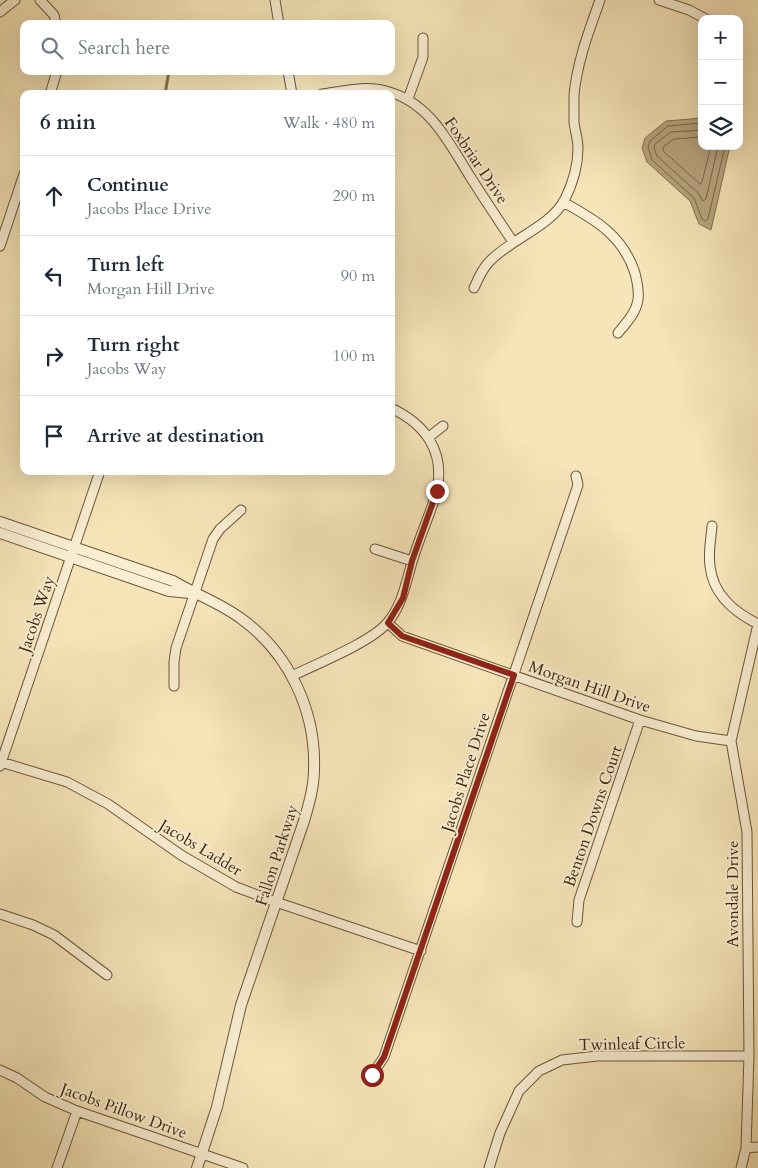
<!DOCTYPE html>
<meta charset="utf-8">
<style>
:root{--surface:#fff;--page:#f6f6f7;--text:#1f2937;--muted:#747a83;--line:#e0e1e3}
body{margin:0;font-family:Cardo,serif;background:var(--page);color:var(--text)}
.controls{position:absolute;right:15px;top:15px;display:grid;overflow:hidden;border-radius:10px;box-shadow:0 5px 20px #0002}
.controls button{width:45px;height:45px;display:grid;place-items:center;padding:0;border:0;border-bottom:1px solid var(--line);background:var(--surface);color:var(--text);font:25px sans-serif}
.stop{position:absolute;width:15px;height:15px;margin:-11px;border:4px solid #8f2418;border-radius:50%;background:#fff}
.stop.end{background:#8f2418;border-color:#fff;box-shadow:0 1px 5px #0008}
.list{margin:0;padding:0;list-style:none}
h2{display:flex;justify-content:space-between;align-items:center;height:65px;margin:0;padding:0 20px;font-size:21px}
h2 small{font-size:16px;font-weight:400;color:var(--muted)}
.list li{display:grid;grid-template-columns:32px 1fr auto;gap:15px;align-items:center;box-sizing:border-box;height:80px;padding:0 20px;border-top:1px solid var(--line)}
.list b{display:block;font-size:19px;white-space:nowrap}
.list p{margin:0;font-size:16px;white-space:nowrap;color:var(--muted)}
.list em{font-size:16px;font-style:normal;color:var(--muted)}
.icon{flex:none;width:28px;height:28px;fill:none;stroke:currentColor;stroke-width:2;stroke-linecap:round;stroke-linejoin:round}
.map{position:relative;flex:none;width:758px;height:1168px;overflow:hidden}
.search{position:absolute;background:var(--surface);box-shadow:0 5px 20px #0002;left:20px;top:20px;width:375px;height:55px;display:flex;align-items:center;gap:12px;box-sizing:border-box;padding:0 18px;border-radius:10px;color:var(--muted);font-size:19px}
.panel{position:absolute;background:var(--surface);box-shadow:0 5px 20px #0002;left:20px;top:90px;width:375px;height:385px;border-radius:10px}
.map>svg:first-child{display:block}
.water{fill:#b7a47f;stroke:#867251}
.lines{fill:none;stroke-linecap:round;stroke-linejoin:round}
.shore{stroke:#7a6646;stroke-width:1}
.stream{stroke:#867251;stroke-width:3}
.minor-casing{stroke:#6b5638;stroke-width:11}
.tertiary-casing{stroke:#6b5638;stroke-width:12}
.minor{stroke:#f9eed2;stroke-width:9}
.tertiary{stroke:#f9eed2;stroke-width:10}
.route{stroke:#8f2418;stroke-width:6}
.labels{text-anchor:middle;stroke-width:4;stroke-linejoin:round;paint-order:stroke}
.street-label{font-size:16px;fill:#3d270d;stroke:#f9eed2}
</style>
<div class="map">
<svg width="758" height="1168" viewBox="0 0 758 1168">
<rect width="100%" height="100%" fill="#f6e5b9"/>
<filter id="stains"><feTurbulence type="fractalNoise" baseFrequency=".004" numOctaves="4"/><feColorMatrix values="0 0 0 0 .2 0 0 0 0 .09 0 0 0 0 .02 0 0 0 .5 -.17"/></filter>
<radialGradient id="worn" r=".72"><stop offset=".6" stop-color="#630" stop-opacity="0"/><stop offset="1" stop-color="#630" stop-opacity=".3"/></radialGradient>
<!-- water -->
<path class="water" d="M702,118V146H730L711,230L699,224L690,201L647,162L642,148L645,138L666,121Z"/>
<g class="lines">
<!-- shore -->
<path class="shore" d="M702,123L668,126L650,141L648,147L652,160L694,198L702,219L705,221L708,219L725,146
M702,130L671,132L655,144L654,148L657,156L698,193L703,201L706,199L718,146
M702,137L674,139L663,147V151L700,184L702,182L711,146"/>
<!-- stream -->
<path class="stream" d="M165,94L169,71"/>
<defs>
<path id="minor" d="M40,0L54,15L56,24
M275,0L279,24
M659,0L689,10L706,19
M0,12L15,0
M288,71L292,94
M50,94L57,71
M322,94C343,91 366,85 386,91C430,102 449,143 471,178C485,200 499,221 513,242
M408,99L423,57V38
M563,202C596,220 623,236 635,273C637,281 639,292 638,300C636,313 626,323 618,333
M0,246L24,174
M474,288C478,279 482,269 489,262C510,239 551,227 565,199C573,183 578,166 578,148C578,140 575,131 574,122C574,113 574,104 574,95C577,62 589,31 600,0
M429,437L443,426
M712,526C711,539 708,553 710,566C713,595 734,612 758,624
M375,549L412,561
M388,623L402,636L640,720L696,736L731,741
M292,676C316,664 372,642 388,622C403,604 406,581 413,559C418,543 424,528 430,512C432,505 436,498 437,490C445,451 425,424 391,408
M174,686V662L176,648L213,539L220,529L241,510
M1,762L67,782L108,804L181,855L236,887L276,902L421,951
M0,766L100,471
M0,914L33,925L54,935L107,975
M577,922L579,900L640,720
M0,1070L17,1078L45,1097L77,1111L243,1168
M372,1075L384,1057L578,485L576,476
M746,1148L758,1147
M57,1168L77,1111
M489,1168L500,1133L519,1091L539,1071L562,1060L597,1056H749
M741,1168L746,1148L749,1056L747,832L731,741L758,624"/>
<path id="tertiary" d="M0,522L173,581C196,595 221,603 243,620C289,654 316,711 314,769C314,787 309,804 304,821L241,1005L217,1107L197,1168
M0,533L169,591L190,593"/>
</defs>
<!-- minor casing -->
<use href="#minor" class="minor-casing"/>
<!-- tertiary casing -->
<use href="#tertiary" class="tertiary-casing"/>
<!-- minor -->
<use href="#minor" class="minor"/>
<!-- tertiary -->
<use href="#tertiary" class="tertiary"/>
</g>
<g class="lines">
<!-- route -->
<path class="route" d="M372,1075L384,1057L514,675L402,636L388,623L403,598L412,561L437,491"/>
</g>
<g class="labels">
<!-- street labels -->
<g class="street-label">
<text transform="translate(477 160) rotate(56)" y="6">Foxbriar Drive</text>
<text transform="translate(36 614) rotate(-71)" y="6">Jacobs Way</text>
<text transform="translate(590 686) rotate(19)" y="6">Morgan Hill Drive</text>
<text transform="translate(465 772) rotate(-72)" y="6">Jacobs Place Drive</text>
<text transform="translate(592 816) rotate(-71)" y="6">Benton Downs Court</text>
<text transform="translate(201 847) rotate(31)" y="6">Jacobs Ladder</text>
<text transform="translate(276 855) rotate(-72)" y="6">Fallon Parkway</text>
<text transform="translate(732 894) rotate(-90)" y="6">Avondale Drive</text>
<text transform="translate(632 1043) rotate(-1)" y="6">Twinleaf Circle</text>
<text transform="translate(124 1110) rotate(20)" y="6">Jacobs Pillow Drive</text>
</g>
</g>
<rect width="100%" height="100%" filter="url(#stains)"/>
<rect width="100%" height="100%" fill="url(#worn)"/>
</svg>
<div class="controls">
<button>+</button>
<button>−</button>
<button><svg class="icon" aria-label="layers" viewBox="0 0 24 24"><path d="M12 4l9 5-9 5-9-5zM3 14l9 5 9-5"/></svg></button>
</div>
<div class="stop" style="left:372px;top:1075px"></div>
<div class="stop end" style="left:437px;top:491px"></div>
<div class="search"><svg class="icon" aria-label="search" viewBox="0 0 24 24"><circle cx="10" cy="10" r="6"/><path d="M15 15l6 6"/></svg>Search here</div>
<section class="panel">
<h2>6 min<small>Walk · 480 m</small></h2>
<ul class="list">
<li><svg class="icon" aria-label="ahead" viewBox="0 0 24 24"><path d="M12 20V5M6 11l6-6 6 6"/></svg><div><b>Continue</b><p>Jacobs Place Drive</p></div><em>290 m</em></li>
<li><svg class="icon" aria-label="left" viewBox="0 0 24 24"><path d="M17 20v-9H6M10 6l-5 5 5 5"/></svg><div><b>Turn left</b><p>Morgan Hill Drive</p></div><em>90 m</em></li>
<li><svg class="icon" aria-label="right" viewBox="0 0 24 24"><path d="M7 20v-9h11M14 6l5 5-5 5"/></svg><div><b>Turn right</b><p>Jacobs Way</p></div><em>100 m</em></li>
<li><svg class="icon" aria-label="arrive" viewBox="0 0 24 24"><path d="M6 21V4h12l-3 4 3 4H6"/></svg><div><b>Arrive at destination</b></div></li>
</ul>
</section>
</div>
